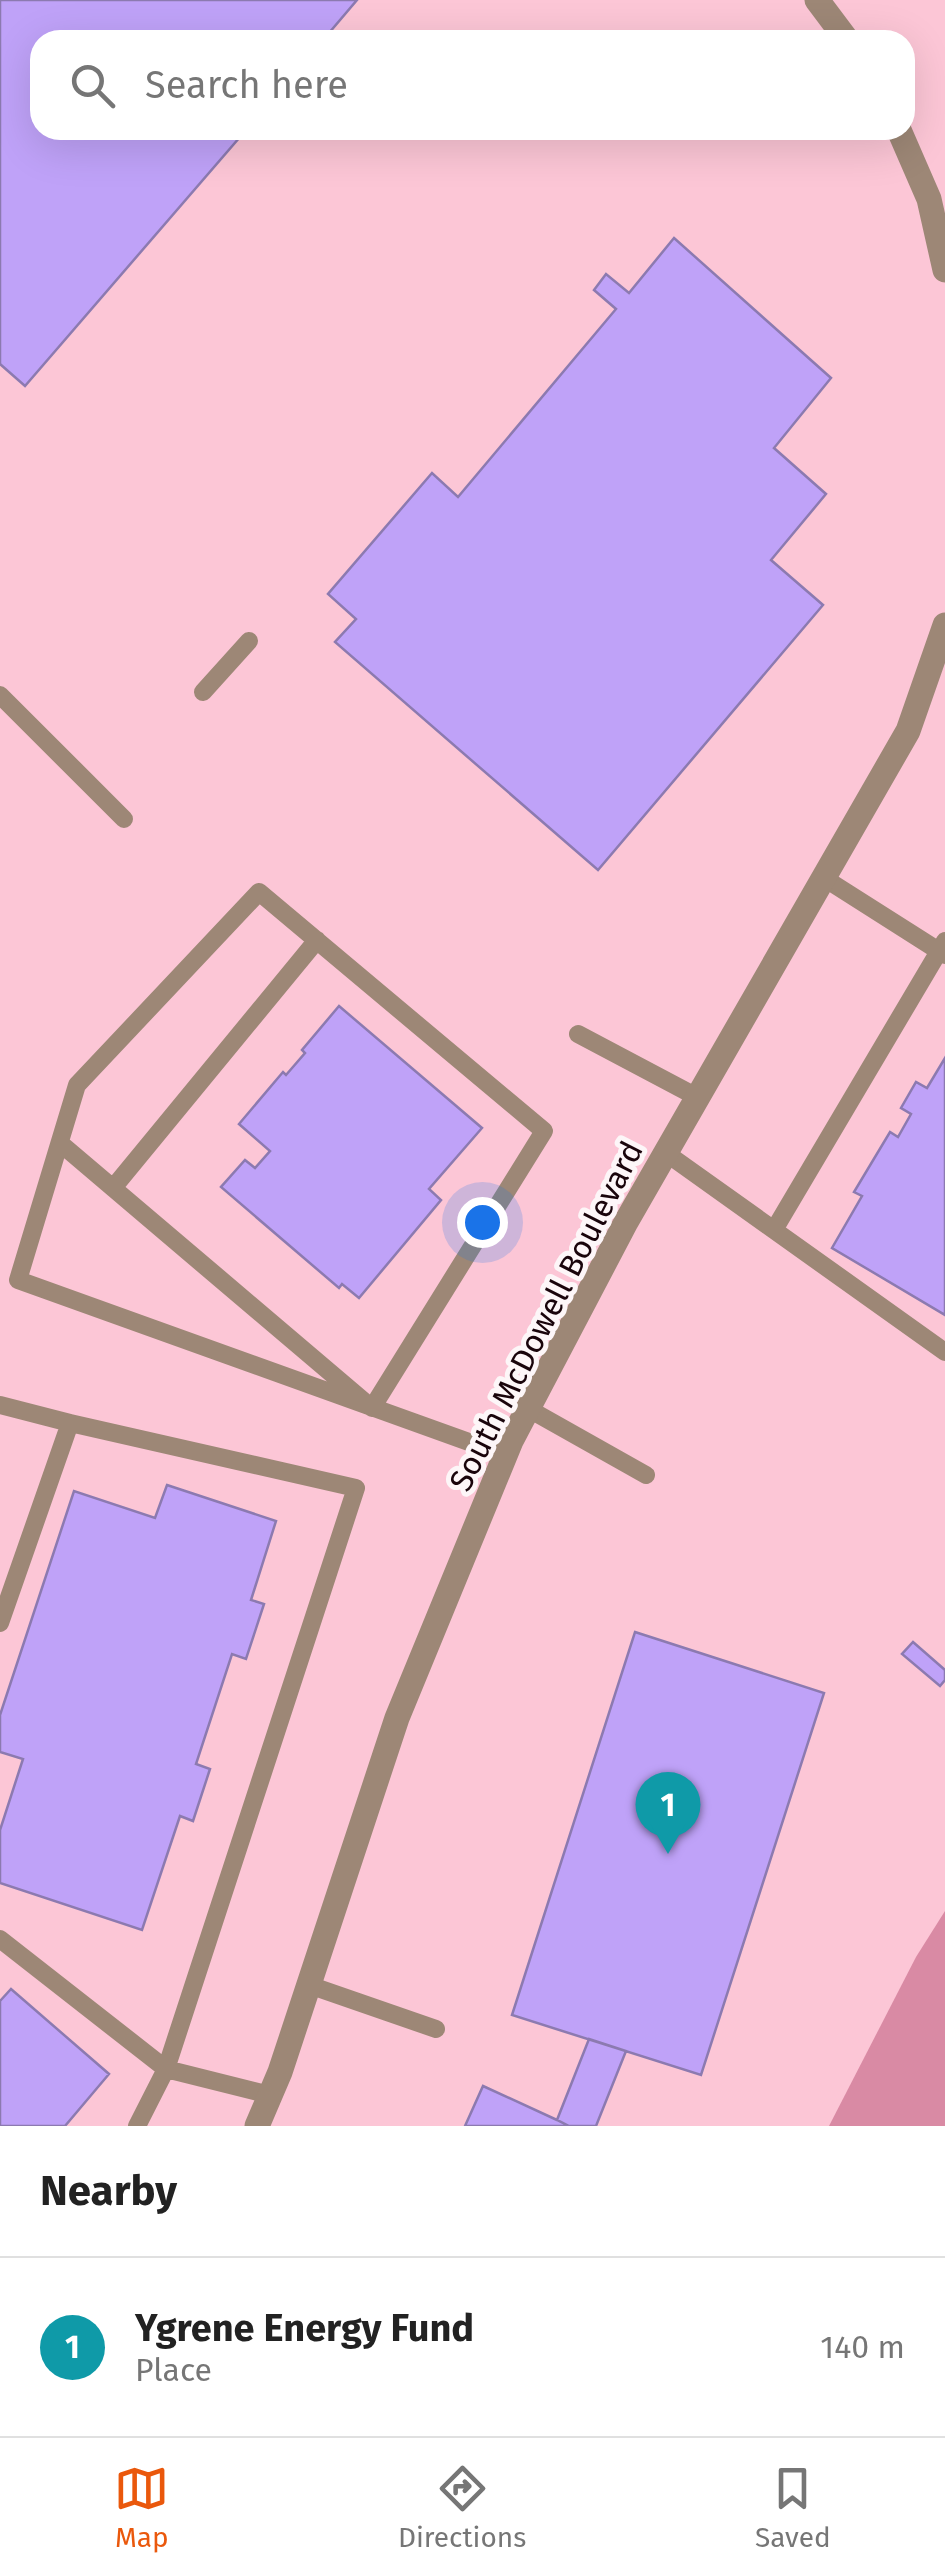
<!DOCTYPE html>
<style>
:root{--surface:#fff;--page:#f2f2f2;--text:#222;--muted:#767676;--line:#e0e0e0;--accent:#ea580c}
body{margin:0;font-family:"Fira Sans",sans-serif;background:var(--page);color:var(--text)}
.you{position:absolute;left:482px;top:1222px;width:35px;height:35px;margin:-25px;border:8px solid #fff;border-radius:50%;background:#1a73e8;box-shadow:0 0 0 15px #1a73e833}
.badge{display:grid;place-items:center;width:65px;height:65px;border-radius:50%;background:var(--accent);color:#fff;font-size:32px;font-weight:700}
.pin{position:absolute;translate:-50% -82px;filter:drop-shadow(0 2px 5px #0008)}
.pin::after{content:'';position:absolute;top:52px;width:35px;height:30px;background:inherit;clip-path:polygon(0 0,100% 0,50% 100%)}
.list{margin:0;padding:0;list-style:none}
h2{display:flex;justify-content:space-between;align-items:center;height:130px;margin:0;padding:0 40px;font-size:42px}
h2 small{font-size:32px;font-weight:400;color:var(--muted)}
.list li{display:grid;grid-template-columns:65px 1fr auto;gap:30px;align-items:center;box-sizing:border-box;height:180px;padding:0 40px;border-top:2px solid var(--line)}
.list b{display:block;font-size:38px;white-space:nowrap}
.list p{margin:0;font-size:32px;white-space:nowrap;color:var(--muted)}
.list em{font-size:32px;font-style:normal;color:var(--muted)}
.icon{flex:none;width:55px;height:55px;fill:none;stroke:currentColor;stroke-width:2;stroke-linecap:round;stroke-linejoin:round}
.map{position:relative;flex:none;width:945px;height:2126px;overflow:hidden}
.search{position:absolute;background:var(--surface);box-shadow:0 10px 40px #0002;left:30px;right:30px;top:30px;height:110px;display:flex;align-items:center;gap:25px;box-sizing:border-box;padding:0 35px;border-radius:30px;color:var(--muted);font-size:38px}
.sheet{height:310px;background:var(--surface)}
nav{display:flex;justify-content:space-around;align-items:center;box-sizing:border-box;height:140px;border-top:2px solid var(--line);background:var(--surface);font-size:28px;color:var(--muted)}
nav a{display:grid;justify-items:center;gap:5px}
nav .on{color:var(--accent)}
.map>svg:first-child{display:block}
.green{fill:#d98aa4}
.building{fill:#bfa2f8;stroke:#8c7ab0;stroke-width:2.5}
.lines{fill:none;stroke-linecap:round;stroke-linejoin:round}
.lane{stroke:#9d8776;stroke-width:18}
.street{stroke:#9d8776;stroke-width:25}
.labels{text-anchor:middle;stroke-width:10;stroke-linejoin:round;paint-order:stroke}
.street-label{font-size:32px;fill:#19040b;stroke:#fdf6f8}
</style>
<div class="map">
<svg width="945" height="2126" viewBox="0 0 945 2126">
<rect width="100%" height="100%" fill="#fcc6d6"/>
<!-- green -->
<path class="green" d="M945,1911V2126H829L916,1957Z"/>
<!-- building -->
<path class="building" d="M0,0H357L323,40H40V130H246L25,386L0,364Z
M674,238L831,378L774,448L826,494L771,560L823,605L598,870L335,642L356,619L328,594L432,473L458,497L616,309L594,290L606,274L629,293Z
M339,1006L482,1128L429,1189L441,1200L359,1298L342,1284L339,1288L221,1187L245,1160L255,1168L270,1151L239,1124L283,1072L286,1075L305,1053L302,1050Z
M945,1058V1315L832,1248L862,1196L854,1192L890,1132L898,1137L911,1114L901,1108L916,1082L927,1088Z
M167,1485L276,1521L251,1600L264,1604L246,1659L232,1654L196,1764L210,1769L193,1821L180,1816L142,1930L0,1883V1830L23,1759L0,1752V1715L74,1491L155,1518Z
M635,1632L824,1693L701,2075L512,2015Z
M913,1642L945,1670V1680L940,1686L902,1654Z
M11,1989L109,2074L65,2126H0V2001Z
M589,2039L626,2051L596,2126H569L557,2120Z
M483,2086L557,2120L569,2126H465Z"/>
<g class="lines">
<!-- lane -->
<path class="lane" d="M203,692L249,641
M0,695L124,819
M824,878L945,955
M578,1034L697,1097
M60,1143L372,1408L544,1131L259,892L77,1085L18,1280L505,1455
M666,1153L945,1352
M113,1188L317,940
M774,1230L945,941
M0,1405L70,1423
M527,1408L646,1475
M0,1623L70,1423L356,1488L166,2069L0,1939
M309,1985L436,2029
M137,2126L166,2069L270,2095"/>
<!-- street -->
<path class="street" d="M817,0L847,40
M899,130L929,199L945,270
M257,2126L280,2072L397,1718L511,1441L626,1222L908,731L945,625"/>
</g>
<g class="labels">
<!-- street labels -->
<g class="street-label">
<text transform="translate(546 1316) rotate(-63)" y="11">South McDowell Boulevard</text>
</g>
</g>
</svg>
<div class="you"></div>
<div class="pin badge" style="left:668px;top:1854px;background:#0f9aa8">1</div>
<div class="search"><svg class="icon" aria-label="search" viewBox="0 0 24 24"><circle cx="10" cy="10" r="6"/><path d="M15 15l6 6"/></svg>Search here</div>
</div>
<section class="sheet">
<h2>Nearby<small></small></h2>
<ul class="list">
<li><span class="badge" style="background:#0f9aa8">1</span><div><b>Ygrene Energy Fund</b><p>Place</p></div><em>140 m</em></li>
</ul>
</section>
<nav>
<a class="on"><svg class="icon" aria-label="map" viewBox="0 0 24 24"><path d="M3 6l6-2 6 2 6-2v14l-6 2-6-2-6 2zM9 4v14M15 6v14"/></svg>Map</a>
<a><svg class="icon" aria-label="directions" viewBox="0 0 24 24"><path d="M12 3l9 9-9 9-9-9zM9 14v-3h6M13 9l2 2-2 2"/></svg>Directions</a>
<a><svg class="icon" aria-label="saved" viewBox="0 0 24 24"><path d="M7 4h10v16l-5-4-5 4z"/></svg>Saved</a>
</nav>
